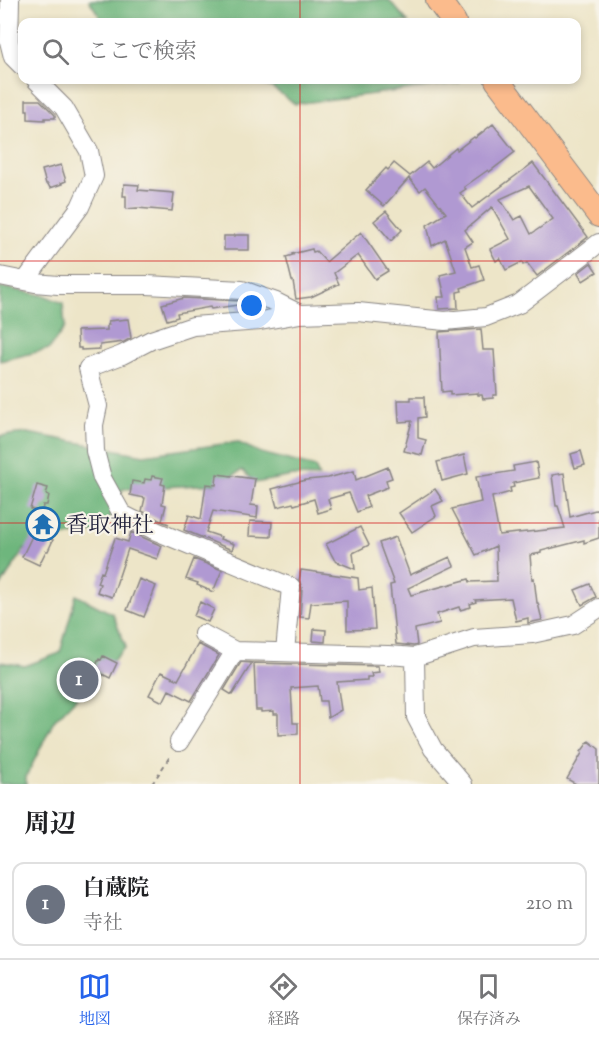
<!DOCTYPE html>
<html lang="ja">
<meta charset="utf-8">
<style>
:root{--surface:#fff;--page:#f2f2f2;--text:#202124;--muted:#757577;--line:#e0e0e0;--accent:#2563eb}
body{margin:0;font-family:"Sorts Mill Goudy","Noto Serif JP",serif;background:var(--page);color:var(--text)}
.you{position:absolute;left:252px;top:306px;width:21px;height:21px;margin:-15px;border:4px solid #fff;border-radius:50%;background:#1a73e8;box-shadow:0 0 0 9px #1a73e833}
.badge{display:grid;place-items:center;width:39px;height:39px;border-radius:50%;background:var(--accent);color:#fff;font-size:20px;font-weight:700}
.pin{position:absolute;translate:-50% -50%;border:3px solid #fff;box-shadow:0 2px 6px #0006}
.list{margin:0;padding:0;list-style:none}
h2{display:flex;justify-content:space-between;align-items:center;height:78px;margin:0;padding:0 24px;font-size:26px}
h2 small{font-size:20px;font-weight:400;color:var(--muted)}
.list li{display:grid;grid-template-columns:39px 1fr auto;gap:18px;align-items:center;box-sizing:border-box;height:84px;margin:0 12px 12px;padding:0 12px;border:2px solid var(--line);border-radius:12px}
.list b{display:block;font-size:22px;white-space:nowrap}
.list p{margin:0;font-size:20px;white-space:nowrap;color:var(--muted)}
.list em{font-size:20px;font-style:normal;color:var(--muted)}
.icon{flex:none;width:33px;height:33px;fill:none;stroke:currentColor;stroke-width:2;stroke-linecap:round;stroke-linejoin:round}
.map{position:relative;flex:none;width:599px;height:784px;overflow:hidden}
.search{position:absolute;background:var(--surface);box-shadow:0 3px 9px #0003;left:18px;right:18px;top:18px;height:66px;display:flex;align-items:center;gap:15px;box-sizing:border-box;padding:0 21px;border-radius:12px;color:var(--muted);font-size:22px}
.sheet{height:174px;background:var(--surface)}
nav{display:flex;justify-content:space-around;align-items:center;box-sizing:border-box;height:84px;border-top:2px solid var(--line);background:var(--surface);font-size:16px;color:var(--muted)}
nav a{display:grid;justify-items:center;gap:3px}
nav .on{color:var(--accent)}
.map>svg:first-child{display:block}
.forest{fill:#6eb67d;stroke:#486c5c;stroke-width:1.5}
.building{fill:#b099d2;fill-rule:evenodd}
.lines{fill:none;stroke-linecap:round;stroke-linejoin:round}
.minor-casing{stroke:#888482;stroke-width:20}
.major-casing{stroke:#888482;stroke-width:26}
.path{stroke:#888482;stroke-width:2;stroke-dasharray:4.5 4.5;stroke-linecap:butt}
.minor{stroke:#fff;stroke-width:18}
.major{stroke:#fbbb8c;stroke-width:24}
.grid{fill:none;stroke:#d62828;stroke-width:1.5;stroke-opacity:0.55}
.labels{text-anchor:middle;stroke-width:4.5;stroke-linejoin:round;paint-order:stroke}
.poi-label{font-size:22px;fill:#22223b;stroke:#f7f3e8;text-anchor:start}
</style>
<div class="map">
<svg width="599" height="784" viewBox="0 0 599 784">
<rect width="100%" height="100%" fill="#f7f3e8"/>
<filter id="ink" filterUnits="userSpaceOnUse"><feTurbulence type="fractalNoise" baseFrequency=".0167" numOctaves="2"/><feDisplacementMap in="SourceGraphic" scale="12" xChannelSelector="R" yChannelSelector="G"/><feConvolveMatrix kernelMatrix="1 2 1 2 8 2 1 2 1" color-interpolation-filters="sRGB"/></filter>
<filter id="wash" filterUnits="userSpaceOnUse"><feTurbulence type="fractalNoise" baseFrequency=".008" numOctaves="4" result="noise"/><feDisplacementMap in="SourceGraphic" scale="24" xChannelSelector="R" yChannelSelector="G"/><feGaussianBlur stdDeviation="1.35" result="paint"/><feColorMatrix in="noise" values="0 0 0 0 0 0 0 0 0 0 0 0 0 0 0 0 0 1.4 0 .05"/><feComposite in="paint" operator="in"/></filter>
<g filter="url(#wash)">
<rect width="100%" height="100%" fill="#ede5c8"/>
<!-- forest -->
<path class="forest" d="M89,0H389L408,22H103Z
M244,80H456L459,83L295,104L271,87Z
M0,287L46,296L63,303L65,327L49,349L0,361Z
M28,433L144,455L237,442L261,453L315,467L319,477L293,476L255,483L242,470L219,484L123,489L103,532L76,533L24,550L0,587V436Z
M76,595L113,614L126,647L54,721L26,777V784H0V662L25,666L60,653Z"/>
<g id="blocks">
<!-- building -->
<path class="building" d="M26,100H40L55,115V118H45V120L28,119V110H26Z
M493,124L515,152L489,172L488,170L464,187L466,189L460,193L472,208L533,163L588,237L537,276L527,263L523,265L522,262L506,270L500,258L496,261L490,249L510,239L492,207L465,230L473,242L465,247L472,267L479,265L484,280L461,288L462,291L457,292L458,308L439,309L438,297H445L440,275L456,271L445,239L432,246L427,225L446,213L425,187L420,191L409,178L384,206L366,190L386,168L388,170L394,163L410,176L427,162L432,168L456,148L457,150L474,137L475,138ZM529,186L553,219L531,234L522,216L514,220L500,199Z
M61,165L66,181L61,183L62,184L50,188L48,184H46L42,170Z
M124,184L139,185L138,190L174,193L172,211L137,208L126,209V196H123Z
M386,211L402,230L391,241L374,221Z
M361,232L388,271L375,279L358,255L334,273L339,284L311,297L296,299L293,281H292L286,257L293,255L292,254L312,249L313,252L316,251L326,262Z
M235,235H249V250H224V236H235Z
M591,263L597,272L583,281L578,273Z
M184,298L240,301L262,309L239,311L237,305L211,309L210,307L177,313L178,317L167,320L162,304Z
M128,319L131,338L124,342L100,345V349L81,350V348H78L77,331L107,330V325H109L108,321Z
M481,329L483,350H494L497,395H493V398L483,399L482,395H478V393L450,395V391L442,392L439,332Z
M411,397H424L425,417L418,418V438L426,440L422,455L404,451L412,421L399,422L398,400H411Z
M581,451L585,465L575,468L571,454Z
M464,455L468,474L442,481L437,462Z
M536,462L539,478L513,483L514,487L510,488L511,492L492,497L499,535L565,528L558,506H556L552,475L564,473L570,517L599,509V538L584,543V540L541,551V553L530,555L532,579L534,578L537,603H538L542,620L528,623V618L516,621L511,598L475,600L476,602L470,604L471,607L460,610L459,607L437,614L440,623L415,629L417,645L414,646L396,644L390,585L394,584L379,543L396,537L410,575L450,557L454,566L408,588L411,595L469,579L470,582L497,581L496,546L476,555L452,509L481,502L476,477L514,471L513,466Z
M388,467L392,478L386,480L388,487L365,496L369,507L357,512L349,493L328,499L331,509L318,513L314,499L294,505L293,503L277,507L272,489L306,480L328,478L354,471L356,480Z
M217,474L255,479L251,505L258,506L257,518L213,511L206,532L221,537L220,539L234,544L232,550L184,530L189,515L201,519L206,484L216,485Z
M152,476L163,478L161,484L165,485L162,504L166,505L162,521L169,524L161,521L142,511L145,498L130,495L132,481L144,483L145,479L151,480Z
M37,485L48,488L46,494L49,495L47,505H43L42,512L30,509Z
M435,489L443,501L432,506L436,516L412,532L399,513Z
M250,521L272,522L271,537L249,536Z
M360,527L369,545L353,553L355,569L335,561L326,544Z
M34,532L53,540L48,551H46L39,565L22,557Z
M131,532L162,546L157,559L128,549L112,597L97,592L100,584L97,583L101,572L103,573L115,538L128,542Z
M194,559L222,570L213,592L197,585L198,583L186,579Z
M301,570L358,578L359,590L372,588L375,629L347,630V601L311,603L309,618L300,617L302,588L299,580Z
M139,579L156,586L144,617L127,610Z
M590,584L596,597L582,605L575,590Z
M200,602L214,609L208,622L194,616Z
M314,629L326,630L325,642L313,641Z
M198,644L219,655L191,701L169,690L163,702L149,695L161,672L178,680Z
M103,656L117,663L110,678L94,670L99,659L101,660Z
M241,662L252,663L232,695L224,690Z
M254,663L378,666L379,672L371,673L372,677H367V680L337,682L341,710L328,718L326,701H320L318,686L291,688L293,723H298V734L278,735V714H274V711L261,712V710H256Z
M82,674L94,681L87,693L75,686Z
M589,741L599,749V784H576L567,779L582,753L581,752Z"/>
</g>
</g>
<g filter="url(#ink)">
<use href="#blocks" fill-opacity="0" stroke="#888482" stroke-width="1.5"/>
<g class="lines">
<defs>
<path id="minor" d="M10,0L9,41L13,57L22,66
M0,276L35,283L58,285H147L242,290L276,302L300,314
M25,281L80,207L94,176L89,151L64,108L36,80
M203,634L235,651L388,655L415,657L474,638L532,634L573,625L599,608
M285,652L291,587L156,531L122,514L102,478L95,451L94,425L98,406L88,368L122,355L151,340L193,326L260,321L300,314L358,312L445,321L486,317L519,304L599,243
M415,657L416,717L433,749L463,784
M179,742L235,651"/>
<path id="major" d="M438,0L454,22
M497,80L599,215"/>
</defs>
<!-- minor casing -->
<use href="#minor" class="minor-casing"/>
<!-- major casing -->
<use href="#major" class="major-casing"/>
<!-- path -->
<path class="path" d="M152,784L171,755"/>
<!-- minor -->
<use href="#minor" class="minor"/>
<!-- major -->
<use href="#major" class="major"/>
</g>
</g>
<!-- grid -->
<path class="grid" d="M300,0V22M300,80V784M0,261H599M0,523H599"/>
<!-- icons -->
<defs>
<symbol id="temple-ring" viewBox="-11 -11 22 22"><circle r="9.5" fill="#f7f3e8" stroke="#1f6fb2" stroke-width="1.5"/><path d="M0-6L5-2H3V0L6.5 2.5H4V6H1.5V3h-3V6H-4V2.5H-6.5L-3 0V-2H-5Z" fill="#1f6fb2"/></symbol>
</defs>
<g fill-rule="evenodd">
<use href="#temple-ring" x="24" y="505" width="38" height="38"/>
</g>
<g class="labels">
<!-- poi labels -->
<g class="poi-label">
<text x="66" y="532">香取神社</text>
</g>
</g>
</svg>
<div class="you"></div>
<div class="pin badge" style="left:79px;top:680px;background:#6b7280">1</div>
<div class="search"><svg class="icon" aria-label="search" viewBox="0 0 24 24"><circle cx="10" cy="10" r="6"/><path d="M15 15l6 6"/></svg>ここで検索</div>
</div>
<section class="sheet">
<h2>周辺<small></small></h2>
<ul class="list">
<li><span class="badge" style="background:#6b7280">1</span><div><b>白蔵院</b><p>寺社</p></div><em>210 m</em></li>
</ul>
</section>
<nav>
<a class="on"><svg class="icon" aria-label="map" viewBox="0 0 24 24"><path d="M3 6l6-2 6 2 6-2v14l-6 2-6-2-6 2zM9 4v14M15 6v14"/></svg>地図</a>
<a><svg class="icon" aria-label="directions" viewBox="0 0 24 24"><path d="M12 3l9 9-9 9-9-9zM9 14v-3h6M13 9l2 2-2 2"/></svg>経路</a>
<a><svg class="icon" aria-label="saved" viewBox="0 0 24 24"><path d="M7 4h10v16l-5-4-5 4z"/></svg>保存済み</a>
</nav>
